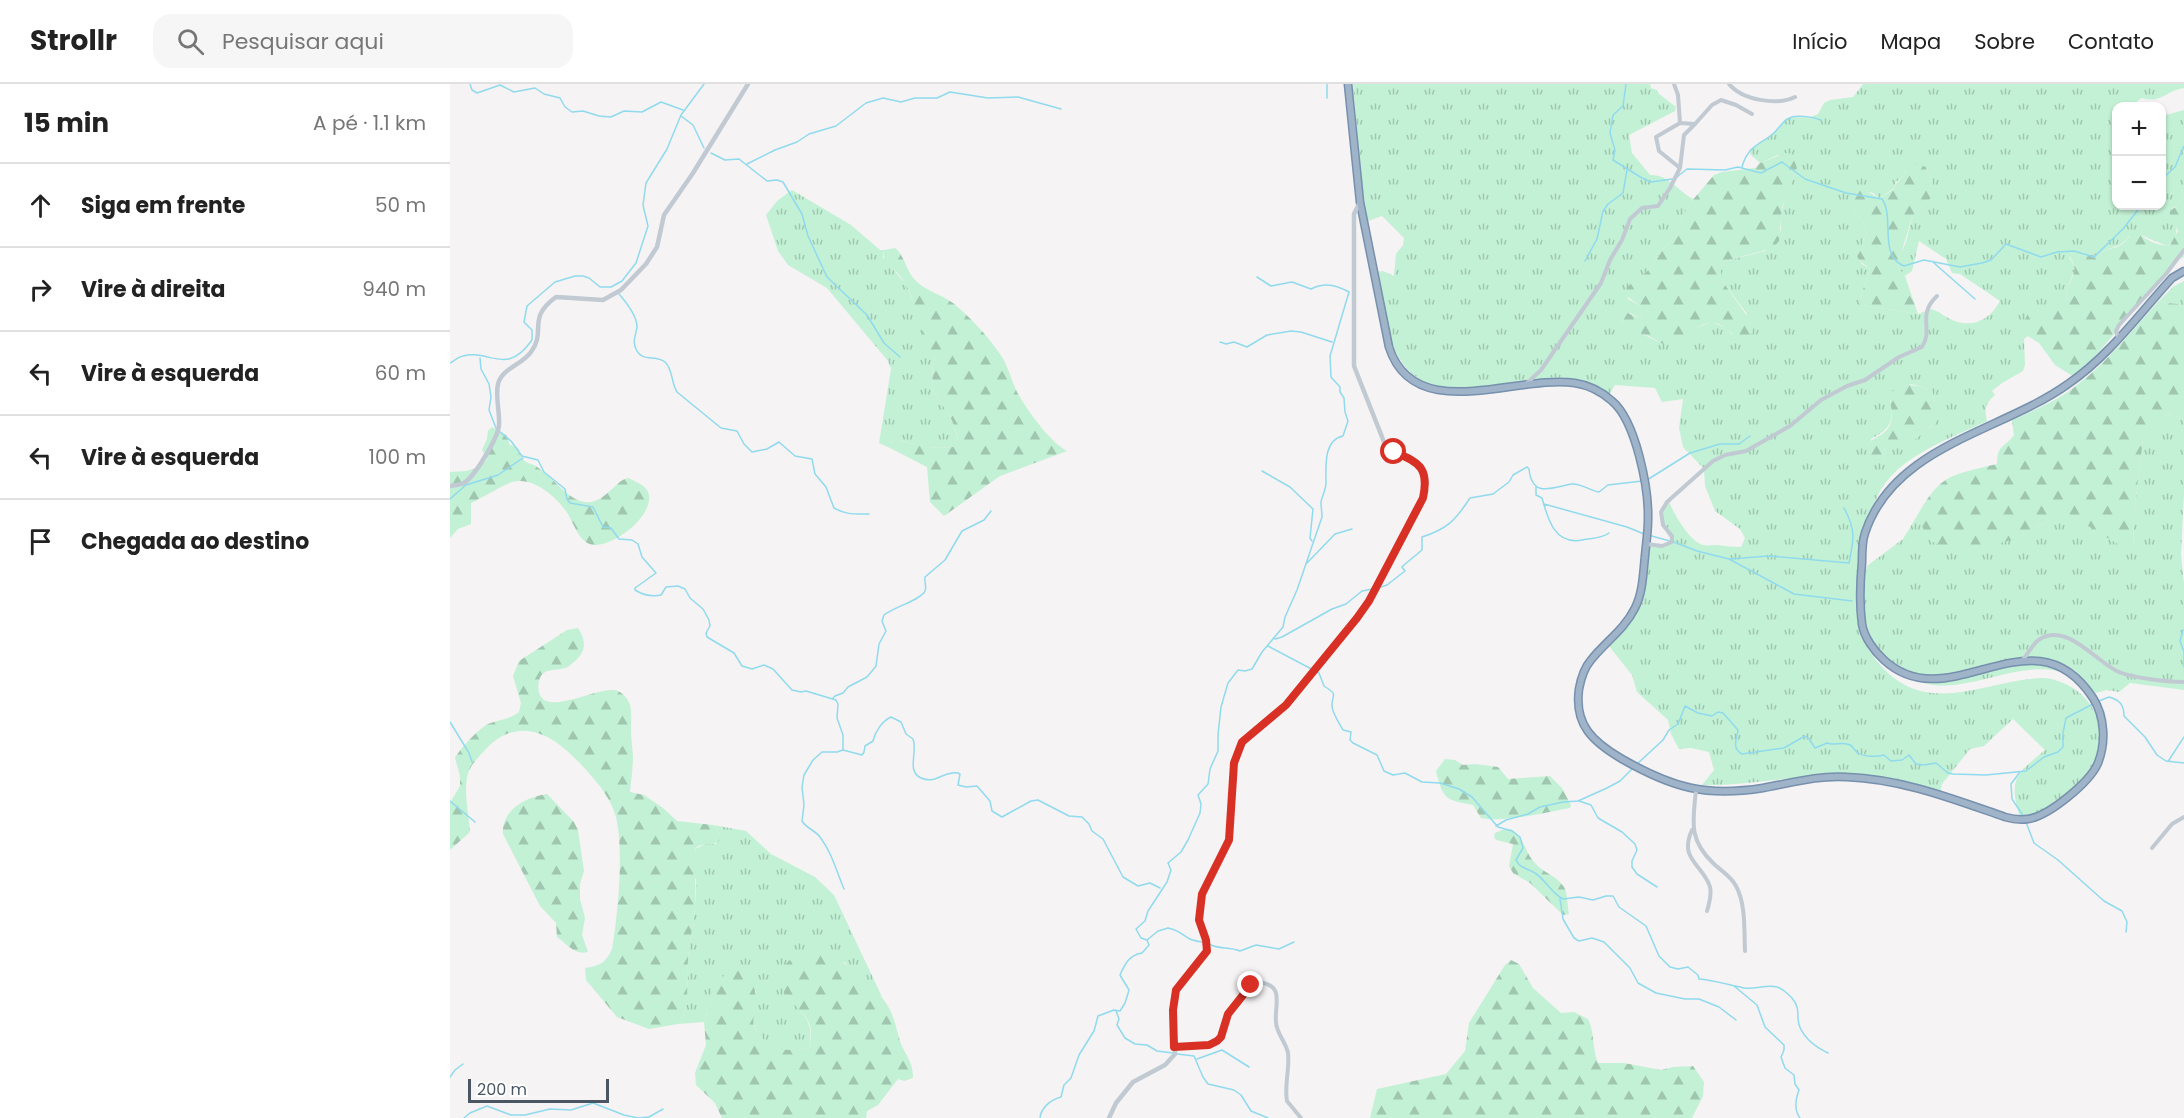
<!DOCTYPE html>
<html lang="pt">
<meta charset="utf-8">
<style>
:root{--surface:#fff;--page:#f6f6f6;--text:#222;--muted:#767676;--line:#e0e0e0}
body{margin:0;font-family:Poppins,sans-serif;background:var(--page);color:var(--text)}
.controls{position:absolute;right:18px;top:18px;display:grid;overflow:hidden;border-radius:12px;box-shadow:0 2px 4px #0004}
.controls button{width:54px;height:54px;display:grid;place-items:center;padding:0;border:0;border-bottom:2px solid var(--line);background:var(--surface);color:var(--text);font:30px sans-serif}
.scale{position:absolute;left:18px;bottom:15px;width:141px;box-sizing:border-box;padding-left:6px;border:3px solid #4a5661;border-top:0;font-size:16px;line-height:21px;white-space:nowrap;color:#4a5661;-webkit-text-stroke:4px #fff;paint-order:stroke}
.stop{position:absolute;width:18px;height:18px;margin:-14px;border:4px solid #d93025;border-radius:50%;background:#fff}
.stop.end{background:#d93025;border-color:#fff;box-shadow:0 2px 6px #0008}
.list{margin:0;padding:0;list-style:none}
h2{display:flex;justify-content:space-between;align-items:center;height:78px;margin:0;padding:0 24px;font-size:26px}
h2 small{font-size:20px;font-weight:400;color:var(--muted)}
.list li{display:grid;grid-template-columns:39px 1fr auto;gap:18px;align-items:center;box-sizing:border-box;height:84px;padding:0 24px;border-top:2px solid var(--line)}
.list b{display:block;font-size:22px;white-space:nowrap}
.list em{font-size:20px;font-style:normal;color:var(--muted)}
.icon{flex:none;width:33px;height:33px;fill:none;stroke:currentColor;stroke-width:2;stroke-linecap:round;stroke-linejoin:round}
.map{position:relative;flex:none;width:1734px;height:1034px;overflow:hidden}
header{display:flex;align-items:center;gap:36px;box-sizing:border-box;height:84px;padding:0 30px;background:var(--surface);border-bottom:2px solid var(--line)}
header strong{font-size:28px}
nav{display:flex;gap:33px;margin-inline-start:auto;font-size:21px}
.search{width:420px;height:54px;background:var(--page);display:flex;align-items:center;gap:15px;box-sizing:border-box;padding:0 21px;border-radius:18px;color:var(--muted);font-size:22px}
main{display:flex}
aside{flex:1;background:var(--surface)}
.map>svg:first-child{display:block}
.grass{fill:url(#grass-tufts);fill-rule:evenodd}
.forest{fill:url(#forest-firs)}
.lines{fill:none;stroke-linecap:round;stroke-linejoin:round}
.stream{stroke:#90daee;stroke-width:1.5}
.trunk-casing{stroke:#7690ad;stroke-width:9}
.minor{stroke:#c1cad2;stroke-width:4}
.tertiary{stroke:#c1cad2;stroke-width:4.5}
.trunk{stroke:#9fb4c9;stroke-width:6}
.route{stroke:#d93025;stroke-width:8}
</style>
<header>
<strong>Strollr</strong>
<div class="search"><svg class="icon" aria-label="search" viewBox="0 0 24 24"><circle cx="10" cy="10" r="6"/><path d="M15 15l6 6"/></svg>Pesquisar aqui</div>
<nav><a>Início</a><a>Mapa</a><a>Sobre</a><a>Contato</a></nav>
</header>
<main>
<aside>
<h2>15 min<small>A pé · 1.1 km</small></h2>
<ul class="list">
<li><svg class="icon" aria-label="ahead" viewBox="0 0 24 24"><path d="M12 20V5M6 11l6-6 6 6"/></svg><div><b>Siga em frente</b></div><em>50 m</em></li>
<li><svg class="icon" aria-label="right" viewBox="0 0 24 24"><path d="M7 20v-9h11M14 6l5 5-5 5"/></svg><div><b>Vire à direita</b></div><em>940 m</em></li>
<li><svg class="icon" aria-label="left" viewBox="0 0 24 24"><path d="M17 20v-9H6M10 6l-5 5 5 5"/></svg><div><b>Vire à esquerda</b></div><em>60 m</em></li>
<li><svg class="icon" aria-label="left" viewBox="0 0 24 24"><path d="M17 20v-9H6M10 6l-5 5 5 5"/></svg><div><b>Vire à esquerda</b></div><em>100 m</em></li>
<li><svg class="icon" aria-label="arrive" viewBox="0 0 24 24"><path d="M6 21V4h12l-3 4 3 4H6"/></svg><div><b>Chegada ao destino</b></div></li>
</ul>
</aside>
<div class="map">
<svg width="1734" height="1034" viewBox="0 0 1734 1034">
<defs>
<pattern id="grass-tufts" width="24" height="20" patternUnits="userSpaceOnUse" patternTransform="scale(1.5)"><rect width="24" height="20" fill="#c3f1d5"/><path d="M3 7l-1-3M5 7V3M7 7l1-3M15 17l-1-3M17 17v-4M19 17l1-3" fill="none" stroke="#a0c6b0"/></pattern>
<pattern id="forest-firs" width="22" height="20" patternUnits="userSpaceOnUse" patternTransform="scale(1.5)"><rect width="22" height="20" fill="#c3f1d5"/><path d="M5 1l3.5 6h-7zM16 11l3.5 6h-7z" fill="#a0c6b0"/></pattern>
</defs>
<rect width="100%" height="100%" fill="#f5f3f3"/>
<!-- grass -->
<path class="grass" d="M903,0H1200L1201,4L1207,6L1209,10L1226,23L1225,27L1179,51L1182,69L1200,91C1218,90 1228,107 1243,115L1229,138V149L1216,161L1200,185L1177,204L1178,215L1194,224V231L1190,234L1180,229L1171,237C1182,248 1196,250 1208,258L1262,238L1276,244L1282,251L1297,230L1271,195V182L1275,177L1315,167L1331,146C1329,123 1339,105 1347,84L1328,71L1310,79L1301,71L1300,66L1328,46L1336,34L1360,33L1368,30L1374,19L1380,16L1403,13L1413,0H1734V4C1715,7 1711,20 1692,14L1688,16L1684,22H1666V122H1712V32L1734,26V109L1728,121L1722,124C1725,139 1732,152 1717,162L1691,151L1679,152C1670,166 1655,162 1647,173L1643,171L1636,172L1633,168L1619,173L1624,181V187L1617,205L1616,223L1614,227L1573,248L1578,252L1574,255L1575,281L1573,287L1552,299L1542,307L1545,311C1536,319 1534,324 1537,337C1500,355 1446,372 1427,413C1418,431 1415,450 1412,469C1405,516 1398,546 1433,584C1480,634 1538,595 1593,594C1602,594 1615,599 1623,604C1653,623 1659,664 1638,691C1631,700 1619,708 1610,715C1598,724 1587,735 1570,733C1558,695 1566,690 1595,666L1563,635L1534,662L1520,665L1492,700L1490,710C1469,704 1448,696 1427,693C1369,685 1310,702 1252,701L1264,686L1259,668L1241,664L1229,665L1221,650L1218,636L1187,608L1182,591L1159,562C1192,531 1194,505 1200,462L1212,463L1221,457C1211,438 1206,437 1219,417C1223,429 1240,458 1253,461C1258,462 1263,461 1267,461C1276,462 1283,463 1291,463L1295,454L1290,445L1265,427L1255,402L1254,385L1233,363L1229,344L1233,315L1212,318L1205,304L1165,301L1159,311C1150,305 1142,298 1131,296C1092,286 1048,310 1008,309C1001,309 993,305 986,303C967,297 954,285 946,268C934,243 931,214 925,188L933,187L944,192L946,170L953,161L954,154L932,132L918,137L911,94ZM1476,83L1477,88L1483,97L1479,116L1462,133L1456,158L1451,169L1448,180L1450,186L1455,192L1462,187L1469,157L1496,175L1502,189L1510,190L1550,217C1540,235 1524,245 1502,236C1495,233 1489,227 1481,225L1468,230L1412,221L1410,214L1420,185L1412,180L1407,172L1412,164V156L1417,151C1416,138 1405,130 1399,118L1414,107L1423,109L1429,114L1443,105L1446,98L1454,91L1455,87ZM1461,300L1473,303L1482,308L1485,319L1484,340L1458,360H1440L1435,362L1433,374L1419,371L1421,355C1443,344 1443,336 1440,314Z
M342,106L401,141L430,166H434L433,174L456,200L473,243V250L485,272L483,277L482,305C494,325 504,332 508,358L504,363H472L447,355L440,359V364L429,359L441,285L438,277L377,204L338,181L328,167L316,131L327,117Z
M1734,197V224L1728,220L1708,218L1724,202Z
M1717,330L1734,335V409L1731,470L1734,500V606L1680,599L1669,608L1657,606L1642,610C1632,601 1621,590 1608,587C1548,575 1488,635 1434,573C1411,546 1411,515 1417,482L1453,455L1467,432L1483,458L1525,464L1569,453L1608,431L1618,430L1683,468L1684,429L1693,354Z
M263,741L296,747L321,770L365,793L384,811L432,913L394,878L339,915C356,931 364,940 359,964C339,970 310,964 304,940C301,931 306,917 306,907L262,906V919L254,938L228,940L232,936L237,918L238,873L245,824L247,774L245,765L255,760H266L270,750Z"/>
<!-- forest -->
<path class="forest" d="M1336,69L1342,70L1347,84L1332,123L1329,157L1323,164L1275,177L1271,182V195L1302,239L1303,246L1299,252L1288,254C1279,249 1271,237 1260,239C1244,240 1234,259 1218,260C1209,261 1204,253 1196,251C1182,247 1173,244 1168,229L1172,227L1190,234L1194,231L1193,224L1175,211L1177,203L1200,185L1216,161L1229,149V138L1241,118L1264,91L1272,88L1305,84L1310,79Z
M1461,78L1476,83L1477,88L1483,97V110L1479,116L1462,133L1448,180L1450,186L1455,192L1468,230L1411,221L1410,214L1420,185L1409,176L1407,172L1412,164V156L1417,151C1416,138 1405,130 1399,118L1405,108L1411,104L1429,114L1443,106C1447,96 1450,97 1454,90C1457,85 1457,82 1461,78Z
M1734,109V173L1727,176L1647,270L1624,293L1605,281L1589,259L1573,249C1572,229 1586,220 1605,225C1609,226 1611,227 1614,227C1617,220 1616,214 1617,206C1619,199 1626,189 1624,181C1623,176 1619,174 1619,167L1628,163L1636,172L1643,171L1647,173C1654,164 1664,166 1672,160C1680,154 1681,146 1691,145V151C1697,157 1712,163 1720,161L1728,147L1725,141L1720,137V127L1728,121Z
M445,164C454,170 457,190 467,198C477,207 492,211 503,219C520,233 537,251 550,270C558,281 561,296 567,308C577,326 599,357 617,367L550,392L494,432L480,418L477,383L440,364V359L447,355C470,363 479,364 503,363L508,357C504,332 494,325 482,305L483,277L485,272L482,268L476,265L471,255L473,244C465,229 463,212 455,199C449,189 442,184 434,178V166Z
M1708,218L1728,220L1734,224V335L1717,330L1693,355L1684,429L1683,469L1618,430C1601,432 1587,444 1571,452C1552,461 1504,471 1485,459C1477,455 1471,440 1467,432C1491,389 1502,391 1547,380C1547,360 1555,364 1564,351L1562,336C1584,326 1608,317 1627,301C1658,278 1682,246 1708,218Z
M1453,300L1473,303L1482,308L1488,330V336L1467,354L1458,360L1435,362L1433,374L1430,377L1420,379L1415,376V374L1419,371L1417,361C1422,355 1426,354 1432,350C1447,340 1440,324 1440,309Z
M42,343L56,351C63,364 53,357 68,364C70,368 71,374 75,377C78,380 84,380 87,383C103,392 120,421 141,418C158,415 168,394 179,394C186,399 198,401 199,412C201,434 165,461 145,461C129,461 124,438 116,427C105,412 83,392 62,398C49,403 34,413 21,419V440L8,445L0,454V388C15,387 27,388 37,375L32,366L37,355L38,347Z
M128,544C139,561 134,571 119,582C109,589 93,581 89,597C88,601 88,607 90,611C100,632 151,600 168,607C174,610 178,615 180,621C182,628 181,637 181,644C181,653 182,662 183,672C183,684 181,696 180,708L194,711L213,724L227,737L263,741L270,750L269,757C262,763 252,757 245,765L247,774L252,779V788L245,795V824L238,873L237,918L232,936L228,940L199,945L167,933L136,896L135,884C149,882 156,879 162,865C168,831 174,766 166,733C161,715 149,700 137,687C110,656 74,627 37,664C30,671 22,679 18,689C13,708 19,730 20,748L0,766V719L10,702V692L5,674C9,666 29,644 38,640C49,635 59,636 69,628L71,619L63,592L69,577L117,546Z
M995,675L1005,676L1013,681L1025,680L1048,683L1058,695L1100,692L1112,704L1121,721L1120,724C1098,728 1052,739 1031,734L1023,721C995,716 993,715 986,687Z
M97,710L124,738L128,746L134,787L130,800V815L135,834L132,851L138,868C126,872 117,860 107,853L106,839L90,822L53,750C51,726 76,713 97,710Z
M1061,745C1075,753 1074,768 1085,779C1093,789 1106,791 1114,803C1118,810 1117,822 1119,830L1113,831L1080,799L1063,789L1059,782L1063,760L1046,756L1044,753L1045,749L1052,746Z
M369,864C394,877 425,899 439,924C445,935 447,948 451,960C457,974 463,978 463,994L454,997L448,995L428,1021L417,1027L416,1034H272L265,1019L246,1001L245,989L256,961L254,938L262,919V906L282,882C300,889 308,904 306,923C305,929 302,935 304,941C311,963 338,970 359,964C365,939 357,933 341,917C335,911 331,903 327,896C335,874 348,869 369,864Z
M1061,876L1069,880L1083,904L1111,929L1124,928L1138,935C1145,949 1142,965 1148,979H1174L1211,986L1223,983L1243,982L1254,998L1253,1012L1242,1034H920L927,1005L996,990L1015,967L1019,939L1055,881Z"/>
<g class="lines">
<!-- stream -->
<path class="stream" d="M20,0L22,6L27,9L50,1L64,8L85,4L94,10L110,14L115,23L122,28L133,27L149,32L161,33L174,27L192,28L211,18L233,26
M877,0V14
M1176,0L1173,22L1163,31L1160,49L1165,66L1163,76L1192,94L1201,98L1222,95
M231,32L243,41L254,64
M261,69L275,76L289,75L317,97L327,96L333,98L352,130L358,152L377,193L417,231L434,259L450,273
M297,80L325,66L347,58L359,50L386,42L416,19L433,14L451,18L465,14H487L500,8L538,14L568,13L611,25
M1292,83C1298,61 1310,61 1324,49C1330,43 1334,35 1342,33C1350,31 1363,33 1371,36
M1227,93L1237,85L1275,86L1288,83L1311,89L1332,78L1355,95L1396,109L1432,115C1445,133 1428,172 1454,182L1474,176L1510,183L1532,179L1541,176L1556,160L1591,173L1607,168L1624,167L1644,173L1673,145L1691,122
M1712,95L1725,83L1734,62
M1135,177L1147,155L1153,127L1158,120L1173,109L1177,86
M1484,179L1525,215
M169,210C176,218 187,231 187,243C186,251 182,257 186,265C192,279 206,270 215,278C223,285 221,299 227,308L271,344L287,347L294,360L302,368L317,365L329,358L345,372L362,375L365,390L376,403L384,424C396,431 405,430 419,430
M770,258L776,260L784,258L797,263L817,251L841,247L851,248L882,258
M30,274L31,285L39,300L41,313L39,326L46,344
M0,279C4,277 8,273 13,272C41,265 56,293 82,256V246L74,238L77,222L105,198L125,192H133L139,194L150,203H161L172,197L186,179L198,142L193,121L196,99L217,65L231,31L254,0
M49,347L61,357L72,372L88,376L94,388L115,405L117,415L120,419L143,423L153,443L161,444L169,455L182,456L188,460L192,473L206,489L185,504V506C193,511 202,513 211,511L216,503L228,502L235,505L240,514L253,525L259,536L260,542L256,549L257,553L284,569L292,582L302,585L314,581L323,585L342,606L351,608L356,607L386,616L388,620L387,634L393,651V666
M812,387L840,403L863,425L860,454L862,457
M1197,396L1240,369L1270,360H1289L1300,352
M1086,403V411L1092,414C1098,436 1105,461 1132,456C1143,454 1150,455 1159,449
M0,415L16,401L48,391L73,374
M1094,420L1177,443L1194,450
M1198,451L1220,457
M1224,458L1247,467L1279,475L1344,510L1402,517
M1279,475L1319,472L1399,479C1404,455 1406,446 1394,424
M857,479L885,450L902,445
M928,504L937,501L955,487L952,483L954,481L972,466V453C997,445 1005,437 1020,414L1043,410L1059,398L1063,391L1077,383L1079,385C1082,415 1103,403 1122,400C1130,399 1141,407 1149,408L1158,401L1192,397
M1733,546L1730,557L1734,568V583
M825,555L832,553L882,525L896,520L912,507L923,505
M818,562L869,589L874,602C889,612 882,608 882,622C882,629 890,640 893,646L901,648L900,656L903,659L927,671L934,687L943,691L955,689L972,698L990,699L1009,705L1022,713L1048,743L1062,747L1070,753L1073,764L1066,776C1070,785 1078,784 1085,789C1096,796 1101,809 1113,815L1129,813L1143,816L1156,812H1163L1169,823L1196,842L1209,872L1220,883L1228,885L1238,883L1248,891L1249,895C1263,896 1279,901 1294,904C1305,906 1316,900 1327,903C1331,904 1338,910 1342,914C1348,921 1348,927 1348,935C1349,951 1365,963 1378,969
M383,614L385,612L393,609L398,603L417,593L422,587L426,582L429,560L436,547L432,537L434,531C444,523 471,516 475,507C477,503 474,498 475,493L495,476L512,447L534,436L541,427
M1649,617L1659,613C1670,616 1674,621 1674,632L1695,653L1707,671L1716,677L1734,679
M0,638L19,669L22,678
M1719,676L1734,653
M1186,681L1213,656L1219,646L1228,640L1235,622L1248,629L1262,632L1268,628L1273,629L1288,646C1287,655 1281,664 1292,670L1334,664L1355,652L1359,655L1365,664L1377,659C1384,662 1390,658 1397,660C1404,661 1403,666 1408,669C1414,673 1428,673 1434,671L1441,677L1452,676L1459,671L1466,680L1474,681L1486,679L1498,689L1503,690L1536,691L1576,687L1594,673L1608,668L1613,663V649L1616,634L1645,619
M1570,688L1561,700L1562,715L1574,733
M0,717L25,738
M1129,717L1141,721L1148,734L1172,748L1185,760L1187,766L1182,777V783L1187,790L1207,803
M1576,738L1584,759L1608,776L1654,817L1672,827L1677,838L1676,848
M1046,742L1056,736L1078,730L1090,723L1113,718L1128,717L1157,704L1170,697L1183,684
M394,805C386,786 382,769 370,753C365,746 357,745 352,737L354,721L352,703L354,691L363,676L372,668H387L393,666L412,671L414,668L415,662L423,657C425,648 432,637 441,633L451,638L456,650L463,655C468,668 456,687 471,694C486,701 494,686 508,689L510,690L508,701L516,703L527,702L540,717L542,727L552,733L581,717L588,716L619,732L632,733L639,740L642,747L653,755L673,793L688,802L700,799L710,804
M1110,815L1113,835L1124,854L1129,857L1142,854L1154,858L1180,884L1188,899L1206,909L1235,915H1249L1269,923L1286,936
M697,856L691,854L686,845L695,837L698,827L717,798L721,786L718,779L731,768L738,756L750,729L751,720L748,711L758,700L760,685L768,667V651L771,623L778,599L788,586L795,587L802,585L812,568L833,543L835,533L847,506L872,433C872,428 871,423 871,418C872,412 876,406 876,399C876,384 873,356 893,352L898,337L895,328L894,314L890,308V303L881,293L880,272L899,208C886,201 875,198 861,205L842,198L821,202L807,193
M759,860C770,866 778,862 790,867L806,861L829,865L844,858
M1284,902L1307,921L1315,943L1334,961V966L1331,973L1335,984L1344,991L1345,1000L1349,1006C1346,1014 1344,1026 1350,1034
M666,927L669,935L667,941L675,954L685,960L697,961L707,967L723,969
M727,970L744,972L753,993L758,1000L784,1006L791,1011L801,1027L818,1034
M747,975L772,966L799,983
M0,993L5,986L13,980
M14,1034L20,1029L37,1022L61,1031H75L100,1025L121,1026L143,1019L174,1031L188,1034L199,1033L213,1025
M590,1034C591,1024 600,1016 611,1013L614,1001L621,994L629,971L644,947L648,932L664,926L670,927L675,919L679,906L670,891C675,880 679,871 692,869L699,861L697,856L708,847L718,844C735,847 734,858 755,858"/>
<defs>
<path id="trunk" d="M898,0L910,118L939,263C964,342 1068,290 1125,299C1138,301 1152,308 1162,317C1186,337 1199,405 1198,436C1198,448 1196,460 1195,472C1193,490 1193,508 1185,524C1174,546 1156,557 1141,576C1134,584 1131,594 1129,605C1124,641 1143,658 1172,675C1223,704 1256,713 1313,704C1341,699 1368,691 1397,693C1452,695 1503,715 1555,733C1562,735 1571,736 1578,735C1599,732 1640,698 1648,679C1656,659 1655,633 1643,614C1583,522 1500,637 1434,576C1424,567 1414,553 1412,540C1409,518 1410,499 1412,478C1412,469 1412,457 1415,449C1444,361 1551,348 1618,300C1659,272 1689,230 1722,194L1734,187"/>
</defs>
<!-- trunk casing -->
<use href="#trunk" class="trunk-casing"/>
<!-- minor -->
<path class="minor" d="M1224,0L1228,11L1230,39
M1279,0C1292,16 1327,22 1345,13
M1230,84L1234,51L1245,40
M1668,253L1666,247L1669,241L1716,190L1734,166
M1076,300L1091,286L1151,199L1160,176L1172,156L1180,135L1192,124L1208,122L1220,104L1230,84L1209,67L1206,53L1230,39L1245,40L1262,21L1271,16L1286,21L1302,30
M1197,460L1212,462L1222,458V452L1213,441L1211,428L1217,418L1263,377L1275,371L1296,367L1340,342L1371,316L1397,302L1415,296L1449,273L1472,263C1484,245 1466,232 1487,212
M1572,577C1577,571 1583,559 1590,555C1618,538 1647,579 1669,588C1683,594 1718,598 1734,598
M1246,706C1243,737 1238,755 1263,779C1271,787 1281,792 1286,802C1296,820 1294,847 1295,867
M1242,746C1228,776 1254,781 1260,803C1262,811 1259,820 1257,827
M1702,764L1722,740L1734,733
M724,963C737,962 755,965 766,958C774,953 773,941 776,933C782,921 795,904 807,898C836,900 824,921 826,938C826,949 836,958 838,969C840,985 834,1001 837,1017L851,1034"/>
<!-- tertiary -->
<path class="tertiary" d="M0,402C4,401 10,401 14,399C25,392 48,354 49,341C50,328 45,313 48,300C52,284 72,281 81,268C97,246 76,235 106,213L153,216L171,206L196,180L207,163L214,131L243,89L298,0
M659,1034L666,1019L683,998L715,981L725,970L723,926L726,906L757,867L756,856L749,836L751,810L779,756L784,679L792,658L836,621L907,534L919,517L973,414L977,398L973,386L962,375L944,368L934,358L904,282V130L910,118"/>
<!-- trunk -->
<use href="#trunk" class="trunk"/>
</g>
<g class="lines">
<!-- route -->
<path class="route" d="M801,901L778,930L771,953L767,957L759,961L724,963L723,926L726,906L757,867L756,856L749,836L752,810L779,756L784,679L792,658L836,621L907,534L919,517L973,414C979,386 971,378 944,368"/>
</g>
</svg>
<div class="controls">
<button>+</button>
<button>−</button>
</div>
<div class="scale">200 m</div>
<div class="stop" style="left:944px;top:368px"></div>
<div class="stop end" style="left:801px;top:901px"></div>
</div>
</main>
